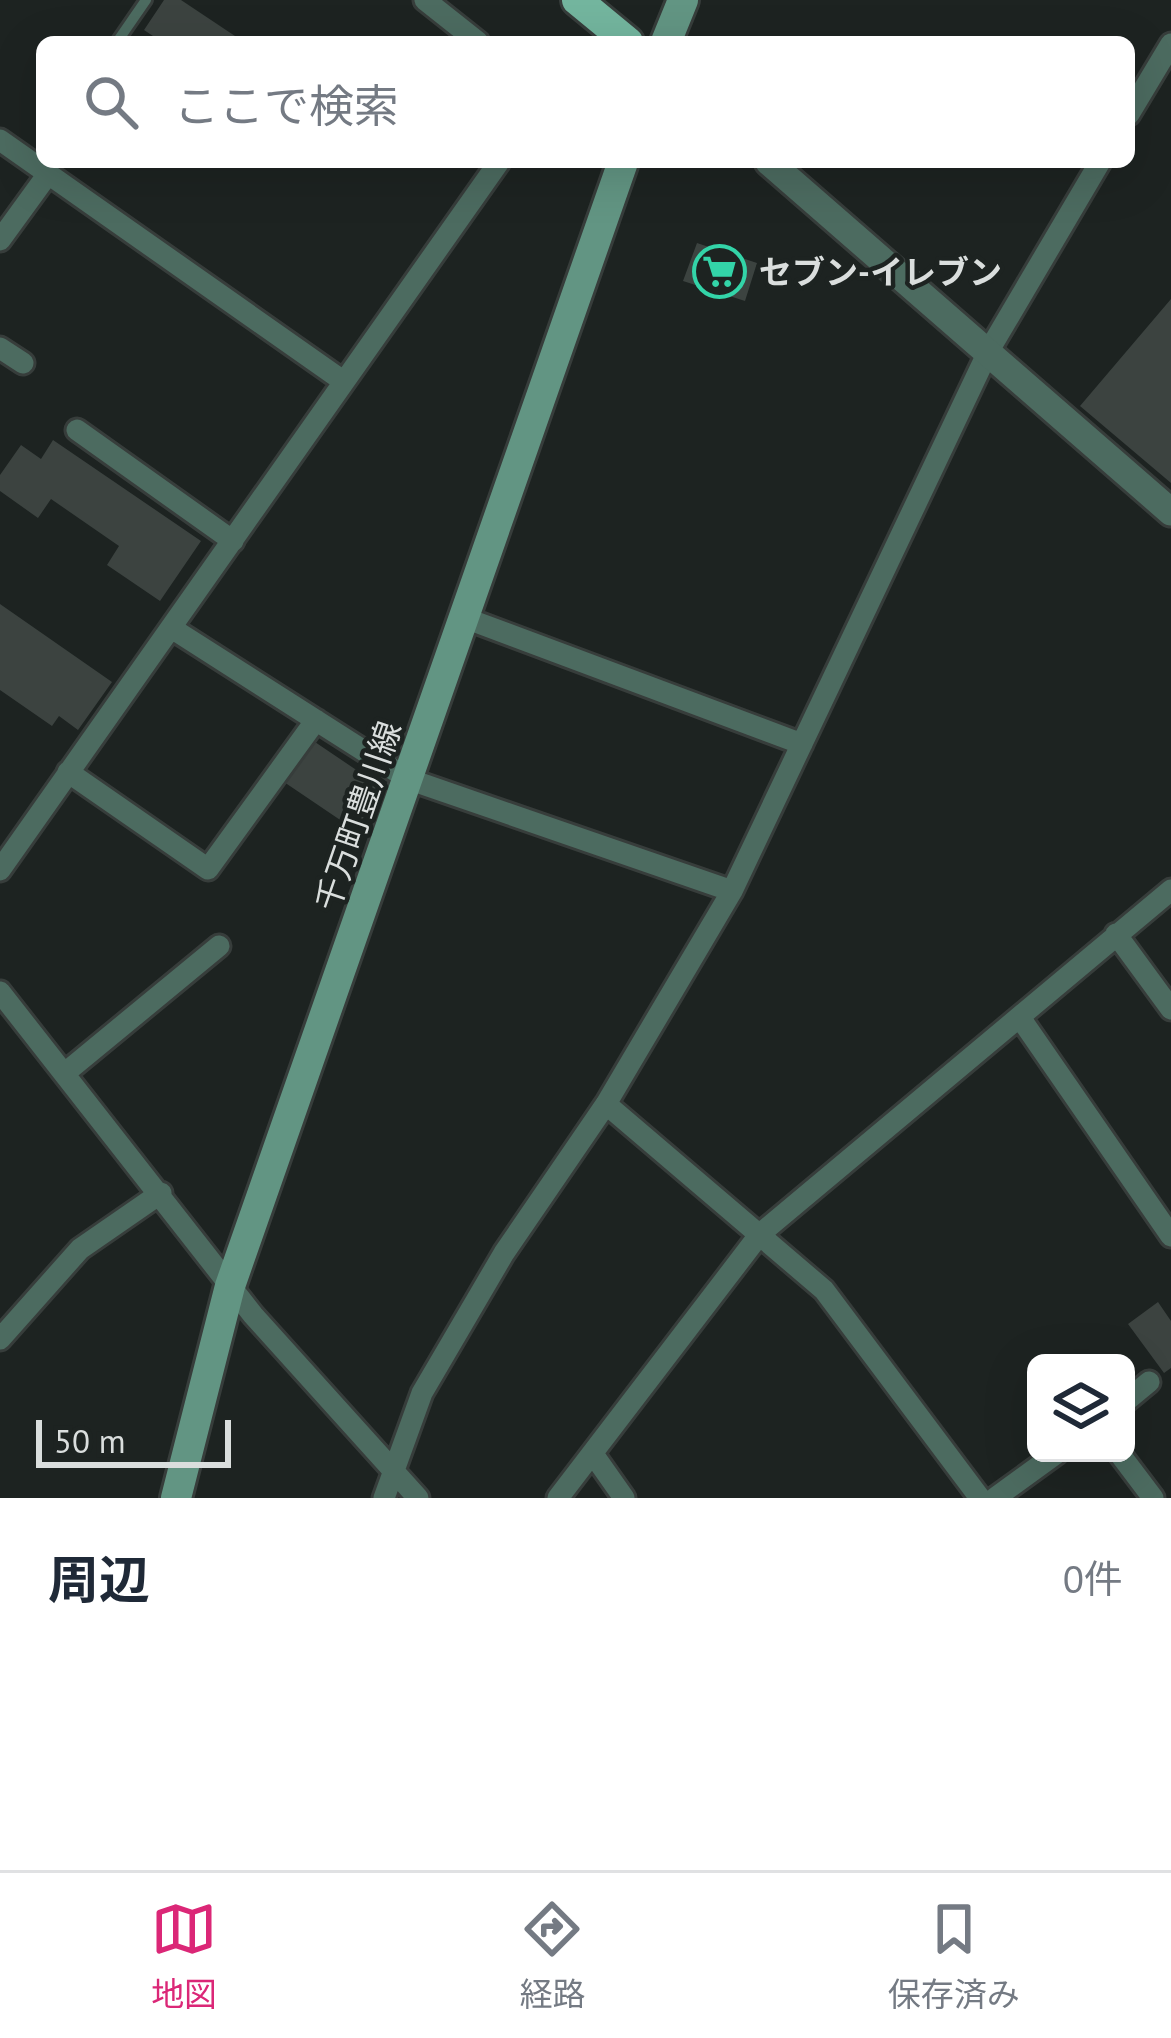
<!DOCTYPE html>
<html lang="ja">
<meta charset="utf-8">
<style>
:root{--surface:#fff;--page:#f2f2f3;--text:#1f2937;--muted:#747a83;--line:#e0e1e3;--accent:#db2777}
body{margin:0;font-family:"PT Sans","Noto Sans JP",sans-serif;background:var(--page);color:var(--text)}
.controls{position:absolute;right:36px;bottom:36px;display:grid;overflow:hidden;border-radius:18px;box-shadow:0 12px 48px #0002}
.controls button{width:108px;height:108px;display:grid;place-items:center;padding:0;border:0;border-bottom:3px solid var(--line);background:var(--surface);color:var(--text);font:60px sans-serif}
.scale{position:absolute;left:36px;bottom:30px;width:195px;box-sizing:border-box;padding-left:12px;border:6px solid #dadedd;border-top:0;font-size:33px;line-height:42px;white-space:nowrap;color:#dadedd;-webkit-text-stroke:9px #1d2321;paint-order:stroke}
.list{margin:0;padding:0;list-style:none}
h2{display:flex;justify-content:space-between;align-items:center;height:156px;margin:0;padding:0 48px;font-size:51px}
h2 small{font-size:39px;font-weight:400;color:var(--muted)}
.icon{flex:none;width:66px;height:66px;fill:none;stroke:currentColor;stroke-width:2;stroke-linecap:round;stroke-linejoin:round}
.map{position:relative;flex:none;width:1171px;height:1498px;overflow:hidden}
.search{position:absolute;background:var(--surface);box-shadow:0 12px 48px #0002;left:36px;right:36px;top:36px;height:132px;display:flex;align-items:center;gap:30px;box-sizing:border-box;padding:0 42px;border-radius:18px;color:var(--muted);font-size:45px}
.sheet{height:372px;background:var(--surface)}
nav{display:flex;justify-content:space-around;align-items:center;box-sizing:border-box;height:168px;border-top:3px solid var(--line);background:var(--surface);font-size:33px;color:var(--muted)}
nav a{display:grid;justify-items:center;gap:6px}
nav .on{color:var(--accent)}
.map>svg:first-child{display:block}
.building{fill:#3c4340}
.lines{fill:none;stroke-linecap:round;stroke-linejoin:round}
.service-casing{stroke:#373d3b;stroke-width:16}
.minor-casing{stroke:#373d3b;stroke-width:27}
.tertiary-casing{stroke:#373d3b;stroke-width:33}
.secondary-casing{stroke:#373d3b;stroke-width:36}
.primary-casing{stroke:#373d3b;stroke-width:36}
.service{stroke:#4c6b60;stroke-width:10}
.minor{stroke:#4c6b60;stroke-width:21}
.tertiary{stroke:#4c6b60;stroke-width:27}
.secondary{stroke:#629583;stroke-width:30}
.primary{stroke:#73b59e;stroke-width:30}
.labels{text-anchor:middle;stroke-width:9;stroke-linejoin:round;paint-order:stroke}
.poi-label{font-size:33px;font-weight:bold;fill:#dadedd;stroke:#1d2321;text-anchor:start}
.street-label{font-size:33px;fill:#dadedd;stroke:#1d2321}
</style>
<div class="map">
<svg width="1171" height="1498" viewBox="0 0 1171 1498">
<rect width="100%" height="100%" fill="#1d2321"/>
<!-- building -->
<path class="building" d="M164,0H181L244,42H162L144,30Z
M697,243L757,263L745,301L683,281Z
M1171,299V483L1080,406Z
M53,440L201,541L160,601L107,565L119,546L51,499L38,518L0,491V475L21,445L41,459Z
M0,604L112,682L78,730L59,716L52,726L0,690Z
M312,740L383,788L355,830L284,782Z
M1158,1302L1171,1321V1368L1164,1373L1128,1324Z"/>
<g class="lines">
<defs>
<path id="service" d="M117,42L146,0"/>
<path id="minor" d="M425,0L478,42
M1129,114L1171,44
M0,140L343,381
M0,240L48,174
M0,348L23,363
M77,430L233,541
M465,618L802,744
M173,629L408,779L732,891
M68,772L208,869L316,720
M0,870L499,162
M1116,934L1171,1009
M0,992L253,1315L418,1498
M1021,1019L1171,1236
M65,1073L219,946
M606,1104L824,1290L980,1498
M0,1339L80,1249L161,1193
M1126,1401L1149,1382
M1119,1453L1153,1498
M593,1454L624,1498
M384,1498L422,1393L504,1253L606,1104L732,891L988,352L1100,162
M558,1498L760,1234L1171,890
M995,1498L1057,1453"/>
<path id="tertiary" d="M769,162L1171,512"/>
<path id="secondary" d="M666,42L683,0
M176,1498L230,1286L623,162"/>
<path id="primary" d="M577,0L628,42"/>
</defs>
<!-- service casing -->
<use href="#service" class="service-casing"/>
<!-- minor casing -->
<use href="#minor" class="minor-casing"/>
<!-- tertiary casing -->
<use href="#tertiary" class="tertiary-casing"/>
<!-- secondary casing -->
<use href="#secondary" class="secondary-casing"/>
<!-- primary casing -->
<use href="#primary" class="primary-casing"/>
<!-- service -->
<use href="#service" class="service"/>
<!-- minor -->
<use href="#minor" class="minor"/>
<!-- tertiary -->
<use href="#tertiary" class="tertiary"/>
<!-- secondary -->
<use href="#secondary" class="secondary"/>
<!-- primary -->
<use href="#primary" class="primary"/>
</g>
<!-- icons -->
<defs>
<symbol id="supermarket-ring" viewBox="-11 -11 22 22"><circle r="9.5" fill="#1d2321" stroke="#33d4a8" stroke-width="1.5"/><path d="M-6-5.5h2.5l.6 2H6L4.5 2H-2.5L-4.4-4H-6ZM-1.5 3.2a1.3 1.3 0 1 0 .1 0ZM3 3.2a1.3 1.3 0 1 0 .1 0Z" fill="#33d4a8"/></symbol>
</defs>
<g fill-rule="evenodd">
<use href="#supermarket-ring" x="690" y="242" width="59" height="59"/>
</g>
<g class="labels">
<!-- poi labels -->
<g class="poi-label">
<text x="759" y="284">セブン-イレブン</text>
</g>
<!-- street labels -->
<g class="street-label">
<text transform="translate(358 816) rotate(-71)" y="12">千万町豊川線</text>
</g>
</g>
</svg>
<div class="controls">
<button><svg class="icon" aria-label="layers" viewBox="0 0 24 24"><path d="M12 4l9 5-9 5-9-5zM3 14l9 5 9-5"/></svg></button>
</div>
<div class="scale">50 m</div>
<div class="search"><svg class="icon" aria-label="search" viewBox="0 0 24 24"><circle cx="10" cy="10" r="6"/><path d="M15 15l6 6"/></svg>ここで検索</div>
</div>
<section class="sheet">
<h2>周辺<small>0件</small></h2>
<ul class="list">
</ul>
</section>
<nav>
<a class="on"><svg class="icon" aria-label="map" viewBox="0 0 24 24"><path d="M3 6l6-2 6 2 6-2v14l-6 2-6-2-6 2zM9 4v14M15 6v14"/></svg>地図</a>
<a><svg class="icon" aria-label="directions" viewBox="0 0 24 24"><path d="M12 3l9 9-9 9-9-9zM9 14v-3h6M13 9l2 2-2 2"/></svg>経路</a>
<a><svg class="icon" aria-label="saved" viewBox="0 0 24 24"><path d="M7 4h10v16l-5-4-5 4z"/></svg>保存済み</a>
</nav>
